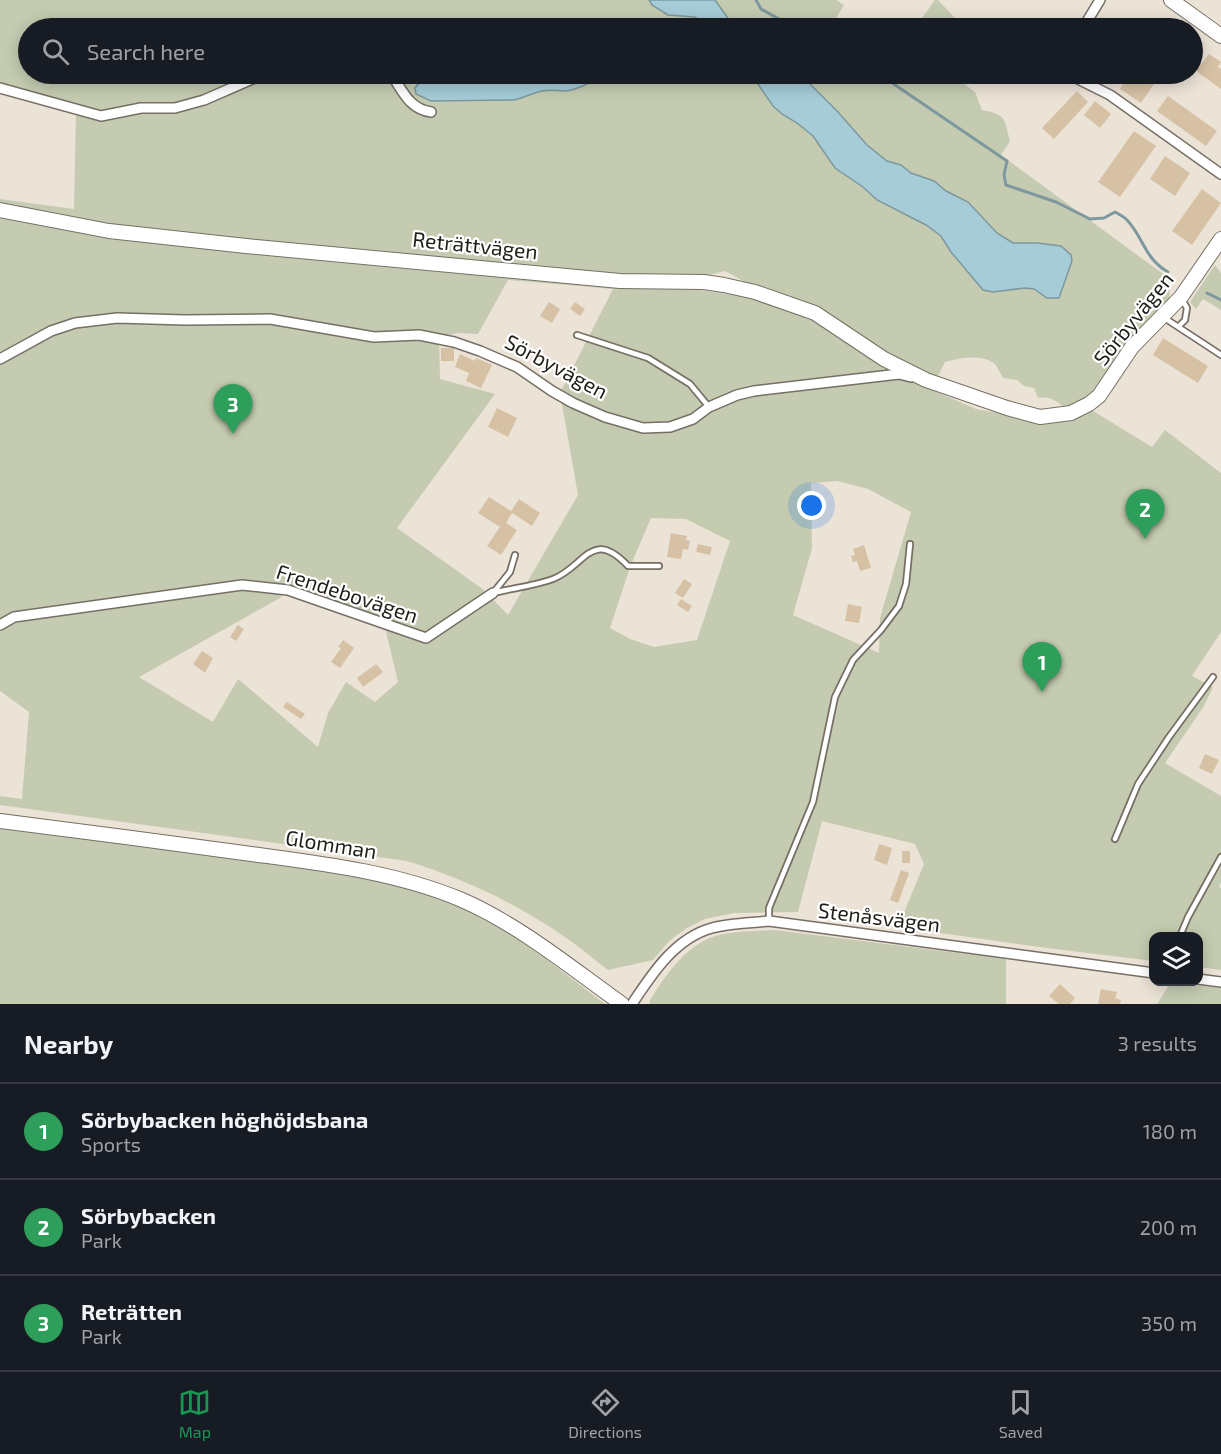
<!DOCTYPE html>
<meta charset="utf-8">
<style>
:root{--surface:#171b24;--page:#242831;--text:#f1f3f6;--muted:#9ea1a6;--line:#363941;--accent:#1b9552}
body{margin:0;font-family:"Exo 2",sans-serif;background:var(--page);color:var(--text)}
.controls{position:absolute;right:18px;bottom:18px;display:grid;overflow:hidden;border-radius:12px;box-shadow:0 3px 15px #0003}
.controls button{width:54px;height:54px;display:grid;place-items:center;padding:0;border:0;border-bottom:2px solid var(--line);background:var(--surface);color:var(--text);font:30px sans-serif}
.you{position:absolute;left:812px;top:506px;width:21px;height:21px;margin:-15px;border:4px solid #fff;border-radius:50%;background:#1a73e8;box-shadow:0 0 0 9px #1a73e833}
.badge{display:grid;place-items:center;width:39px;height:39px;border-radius:50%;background:var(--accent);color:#fff;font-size:20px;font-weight:700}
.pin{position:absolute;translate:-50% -50px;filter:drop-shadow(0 2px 3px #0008)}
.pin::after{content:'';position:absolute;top:32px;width:21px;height:18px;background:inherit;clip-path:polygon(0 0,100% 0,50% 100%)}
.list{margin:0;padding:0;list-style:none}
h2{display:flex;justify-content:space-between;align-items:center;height:78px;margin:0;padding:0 24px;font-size:26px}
h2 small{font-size:20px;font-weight:400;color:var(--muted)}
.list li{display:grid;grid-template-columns:39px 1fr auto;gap:18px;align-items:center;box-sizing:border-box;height:96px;padding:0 24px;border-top:2px solid var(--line)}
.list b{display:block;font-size:22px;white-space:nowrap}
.list p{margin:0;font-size:20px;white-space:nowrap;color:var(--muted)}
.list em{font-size:20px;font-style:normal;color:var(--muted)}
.icon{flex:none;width:33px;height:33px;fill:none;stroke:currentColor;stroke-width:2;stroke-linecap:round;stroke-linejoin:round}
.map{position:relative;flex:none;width:1221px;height:1004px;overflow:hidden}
.search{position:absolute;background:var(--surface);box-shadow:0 3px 15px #0003;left:18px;right:18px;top:18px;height:66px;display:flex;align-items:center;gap:15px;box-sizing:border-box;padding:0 21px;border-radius:33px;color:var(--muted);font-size:22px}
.sheet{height:366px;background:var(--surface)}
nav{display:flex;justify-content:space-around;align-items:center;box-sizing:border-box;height:84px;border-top:2px solid var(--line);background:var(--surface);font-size:16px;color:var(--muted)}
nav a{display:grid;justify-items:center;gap:3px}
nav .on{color:var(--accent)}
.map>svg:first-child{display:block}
.green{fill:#c4cbb0;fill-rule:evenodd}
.water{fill:#a5ccd7;stroke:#7d989e;stroke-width:1.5}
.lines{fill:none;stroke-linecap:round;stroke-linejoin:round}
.stream{stroke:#7d989e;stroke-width:3}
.building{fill:#d6c1a5}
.lane-casing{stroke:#776f65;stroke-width:8}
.street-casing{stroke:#776f65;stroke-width:12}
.secondary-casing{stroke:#776f65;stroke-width:16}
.lane{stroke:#fff;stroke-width:4.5}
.street{stroke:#fff;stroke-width:9}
.secondary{stroke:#fff;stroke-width:14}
.labels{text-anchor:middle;stroke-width:4.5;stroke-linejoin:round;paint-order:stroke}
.street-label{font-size:21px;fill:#211e19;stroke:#fff}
</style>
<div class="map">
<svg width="1221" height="1004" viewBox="0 0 1221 1004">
<rect width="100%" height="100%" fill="#ece3d7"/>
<!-- green -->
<path class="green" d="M0,0H836L844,5L830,28H28V74H478L419,83L431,101H476L527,97L538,91L551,90L565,91L576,88L602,77L605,74H951L975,92L982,110C1007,115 1004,118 1010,141L1001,155L1170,279L1169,303L1142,326L1129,340L1097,389L1085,402L1066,409C1057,401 1050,396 1038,398L1034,388L1024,386L1017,380L1003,378C1001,374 998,369 996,365C984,353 959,358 945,362L937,378L905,366L819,310L789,296L747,283L725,271L701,277L635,276L134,231L0,206V199L74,209L76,111V105L0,84Z
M935,0H938L955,18V28H915Z
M0,216L687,288L780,302L815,317L932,390L976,409L1028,419L1072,415L1093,411L1152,447L1165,430L1221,473V632L1192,676L1213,687L1204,706L1165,763L1221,796V882L1219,887L1221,888V970L1199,967L1198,936H1154L1153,961L1047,948L898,927L924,864L915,844L822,821L798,912L734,913L705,919L687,928L669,941L653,960L608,970C590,956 572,941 553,929C508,899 458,877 407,861L0,805V796L22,799L29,712L0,691ZM508,280L613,289L560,393L578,495L508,615L484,590L397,528L495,394L440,379L439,337L458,333L478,334ZM837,481L868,489L911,512L880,618L879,653L793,615L812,548L811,483ZM651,518L686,519L730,541L697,640L654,647L630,639L610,628L630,567ZM287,588L384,623L398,682L375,702L346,682L328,713L318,747L238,679L213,722L139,677L280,598Z
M1215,265L1221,273V310L1203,299L1196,309L1190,302Z
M0,827L307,867L407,888L457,906L520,939L605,1004H0Z
M775,930L1006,959V1004H651L649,1002C666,974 688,941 723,934C740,931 758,931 775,930Z
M1171,982L1221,988V1004H1157Z"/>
<!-- water -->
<path class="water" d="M649,0H715L735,28H710L695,17L668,15L652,5Z
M478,74H605L602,77C591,82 578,90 566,91C558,91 550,89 542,91C532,93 524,98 514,100L431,101L416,94L415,88L419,83Z
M751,74H797L805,79L838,112L867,145L887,161L901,165L911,173L934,181L946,191L968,202L997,233L1013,243H1037L1061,246L1071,255L1072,261L1059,298H1047L1034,289L1025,288L993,292L983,290L951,252L941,236L926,225L877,200L863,187L835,168L813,136L797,123L782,114L773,106Z"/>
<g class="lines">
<!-- stream -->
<path class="stream" d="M756,0L761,9L795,28
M879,74L1007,161L1004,175L1006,185L1056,202L1090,219L1104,218L1115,212C1119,214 1124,217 1127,220C1144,238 1144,258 1168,272
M1207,293L1221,300"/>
</g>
<!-- building -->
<path class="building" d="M1209,54L1221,62L1218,67L1221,69V89L1196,71Z
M1130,74H1145L1156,81L1141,103L1120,89Z
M1077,91L1088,102L1054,139L1042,128Z
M1168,96L1217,131L1206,146L1157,111Z
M1095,101L1111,114L1100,128L1084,115Z
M1134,131L1156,146L1120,197L1098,182Z
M1165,156L1190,173L1175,196L1150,179Z
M1202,189L1221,203L1192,245L1172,231Z
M549,302L560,309L552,323L540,316Z
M575,302L585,309L580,316L570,309Z
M1163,338L1208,366L1198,383L1153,355Z
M441,348H454V361H441Z
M460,354L475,361L476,358L492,365L481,388L466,381L469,373L455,367Z
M497,408L517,418L508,437L488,427Z
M489,497L511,511L519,499L540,513L532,526L512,513L506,523L517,530L501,555L487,546L500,527L478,513Z
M671,533L687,536L686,540L690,541L688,550L683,549L681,559L667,557Z
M698,544L712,547L710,555L696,552Z
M864,545L871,568L860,571L857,561L853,562L851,556L855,555L853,549Z
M684,579L692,584L683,598L675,593Z
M681,599L692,606L688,612L677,605Z
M848,604L862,607L859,623L845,621Z
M238,625L244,629L236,641L230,637Z
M343,640L354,648L340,668L331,662L341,648L338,647Z
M202,651L213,658L205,673L193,664Z
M376,664L383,672L363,687L357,678Z
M287,702L305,714L301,719L283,707Z
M1205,754L1219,760L1212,774L1199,768Z
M879,844L892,848L887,865L874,860Z
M902,851H910V863H902Z
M901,870L909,873L898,903L890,900Z
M1060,984L1075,998L1070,1004H1059L1049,996Z
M1101,989L1117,992L1115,998L1121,1000L1120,1004H1098Z"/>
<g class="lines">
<defs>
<path id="lane" d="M1163,317L1221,355
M1178,327L1185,320L1187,308L1181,298
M577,335L648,358L690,384L709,407
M493,593C513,588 534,586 553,579C585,567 591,527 628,566H659
M493,593L510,572L515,555
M1115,839L1138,784L1169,737L1213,677
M769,921V908L813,802L835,697L853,660L881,630L899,606L906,584L910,544
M1180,936L1188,917L1221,857"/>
<path id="street" d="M1083,28L1100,0
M391,74C403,91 409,109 431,112
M1068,74L1110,95L1221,174
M0,88L101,116L141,108H175L204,100L264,74
M0,359L51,331L75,323L117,318L185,320L270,319L374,337L419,335L454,342L480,351L517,367L552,391L573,403L605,417L643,428L670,427L693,419L709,407L737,395L754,391L899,374L911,377
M0,625L14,617L242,585L288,590L426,638L493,593
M1198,979L1221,982
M632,1004C652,974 675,938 712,928C730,923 751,923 769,921L1154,973"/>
<path id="secondary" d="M1171,0L1221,36
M0,210L109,231L246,246L620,281L704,282L724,285L755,292L815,313L884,359L926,380L1007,408L1040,417L1071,413L1089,404L1099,396L1132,347L1181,297L1221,239
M0,821C81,831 163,842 244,853C317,863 393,871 462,900C521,926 570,967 622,1004"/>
</defs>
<!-- lane casing -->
<use href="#lane" class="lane-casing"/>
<!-- street casing -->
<use href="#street" class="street-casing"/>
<!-- secondary casing -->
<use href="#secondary" class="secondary-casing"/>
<!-- lane -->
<use href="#lane" class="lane"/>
<!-- street -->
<use href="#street" class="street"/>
<!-- secondary -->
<use href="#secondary" class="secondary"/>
</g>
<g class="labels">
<!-- street labels -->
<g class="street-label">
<text transform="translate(475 246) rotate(6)" y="7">Reträttvägen</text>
<text transform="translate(1134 319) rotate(-51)" y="7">Sörbyvägen</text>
<text transform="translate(556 367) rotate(28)" y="7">Sörbyvägen</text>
<text transform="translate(347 594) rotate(18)" y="7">Frendebovägen</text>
<text transform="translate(331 845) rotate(9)" y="7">Glomman</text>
<text transform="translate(879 918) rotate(7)" y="7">Stenåsvägen</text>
</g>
</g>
</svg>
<div class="controls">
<button><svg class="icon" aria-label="layers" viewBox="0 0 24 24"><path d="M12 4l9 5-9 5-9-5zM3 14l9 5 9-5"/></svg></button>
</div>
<div class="you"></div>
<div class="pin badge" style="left:1042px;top:692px;background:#2e9e5b">1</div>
<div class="pin badge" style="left:1145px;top:539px;background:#2e9e5b">2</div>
<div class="pin badge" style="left:233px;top:434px;background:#2e9e5b">3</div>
<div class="search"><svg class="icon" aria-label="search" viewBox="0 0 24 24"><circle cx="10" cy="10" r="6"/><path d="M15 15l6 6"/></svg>Search here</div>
</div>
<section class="sheet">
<h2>Nearby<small>3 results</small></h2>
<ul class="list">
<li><span class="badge" style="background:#2e9e5b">1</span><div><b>Sörbybacken höghöjdsbana</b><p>Sports</p></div><em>180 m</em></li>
<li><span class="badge" style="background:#2e9e5b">2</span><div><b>Sörbybacken</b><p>Park</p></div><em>200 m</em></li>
<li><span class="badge" style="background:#2e9e5b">3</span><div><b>Reträtten</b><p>Park</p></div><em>350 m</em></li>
</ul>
</section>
<nav>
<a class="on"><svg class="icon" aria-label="map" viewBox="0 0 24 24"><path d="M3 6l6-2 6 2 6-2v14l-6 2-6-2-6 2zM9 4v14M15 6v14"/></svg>Map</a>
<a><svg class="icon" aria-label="directions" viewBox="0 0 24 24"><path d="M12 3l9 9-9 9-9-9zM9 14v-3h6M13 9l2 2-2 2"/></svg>Directions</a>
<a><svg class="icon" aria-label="saved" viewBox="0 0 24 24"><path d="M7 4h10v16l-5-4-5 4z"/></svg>Saved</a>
</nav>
